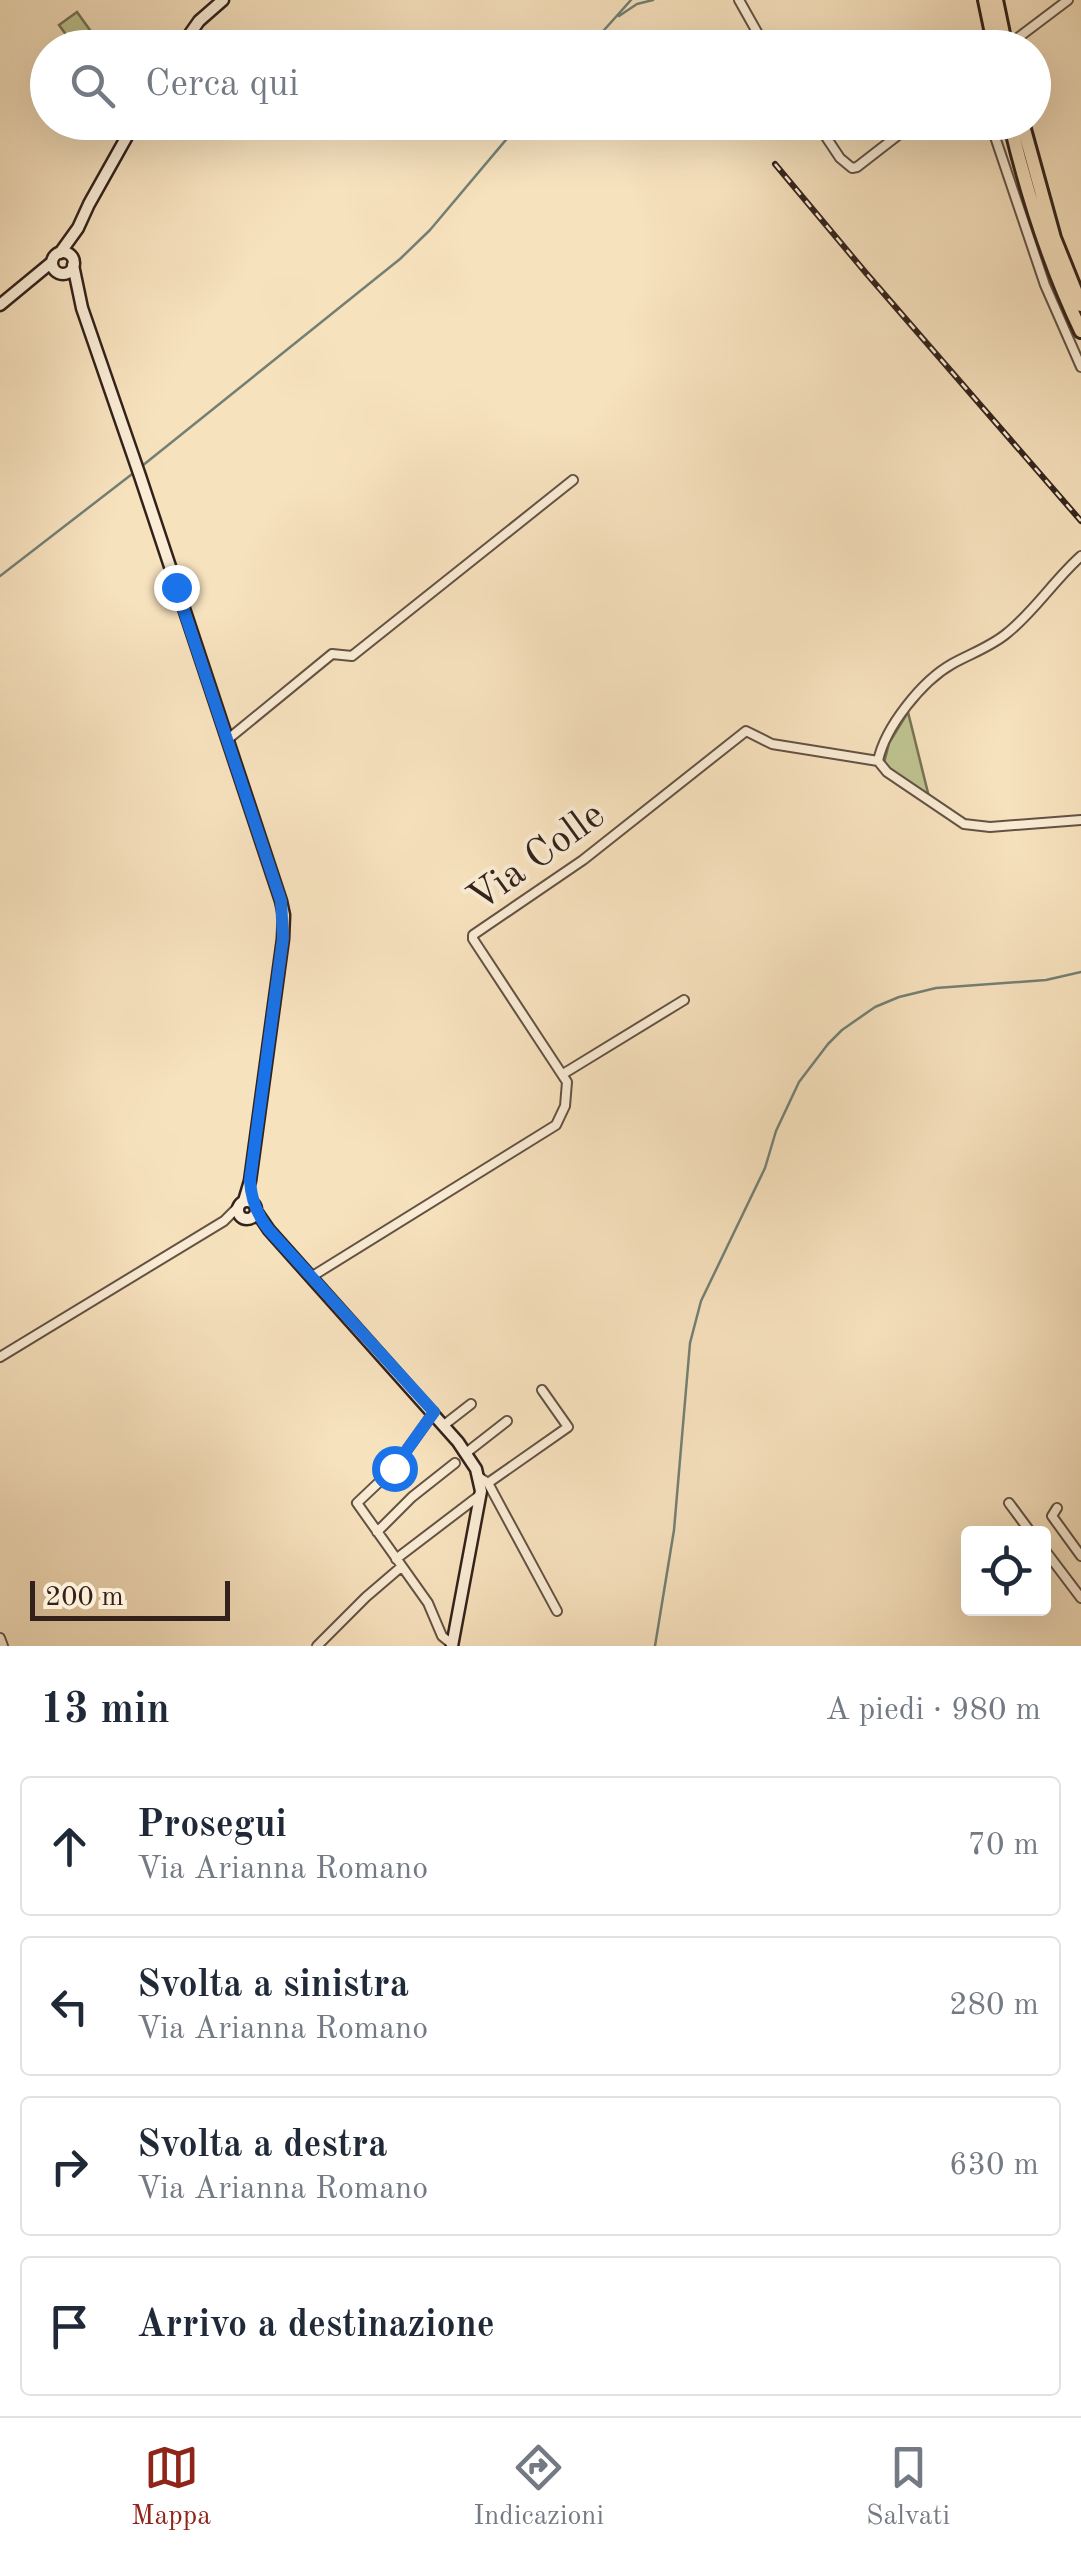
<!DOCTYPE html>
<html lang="it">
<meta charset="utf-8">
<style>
:root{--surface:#fff;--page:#f2f2f3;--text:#1f2937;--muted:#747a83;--line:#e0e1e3;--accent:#8f2418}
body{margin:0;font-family:"Old Standard TT",serif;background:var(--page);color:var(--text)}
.controls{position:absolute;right:30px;bottom:30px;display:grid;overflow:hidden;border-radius:10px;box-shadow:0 10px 40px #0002}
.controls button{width:90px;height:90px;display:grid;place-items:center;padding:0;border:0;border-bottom:2px solid var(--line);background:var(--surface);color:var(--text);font:50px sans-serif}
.scale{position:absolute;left:30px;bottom:25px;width:200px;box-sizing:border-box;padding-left:10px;border:5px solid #33221b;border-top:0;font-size:28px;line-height:35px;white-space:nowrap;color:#33221b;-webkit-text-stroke:8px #faecd5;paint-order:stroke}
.stop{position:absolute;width:30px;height:30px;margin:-22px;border:8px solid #1a73e8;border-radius:50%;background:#fff}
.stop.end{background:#1a73e8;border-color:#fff;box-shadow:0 2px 10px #0008}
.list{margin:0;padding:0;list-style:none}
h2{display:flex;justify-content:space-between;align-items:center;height:130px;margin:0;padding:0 40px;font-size:42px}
h2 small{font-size:32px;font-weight:400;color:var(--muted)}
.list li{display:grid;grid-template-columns:65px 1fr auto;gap:30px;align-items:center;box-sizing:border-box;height:140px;margin:0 20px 20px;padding:0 20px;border:2px solid var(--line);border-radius:10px}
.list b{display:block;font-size:38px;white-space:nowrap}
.list p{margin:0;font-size:32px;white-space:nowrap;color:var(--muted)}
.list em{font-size:32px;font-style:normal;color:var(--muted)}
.icon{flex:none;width:55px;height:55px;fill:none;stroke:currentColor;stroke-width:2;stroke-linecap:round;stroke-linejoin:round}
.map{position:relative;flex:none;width:1081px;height:1646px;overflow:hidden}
.search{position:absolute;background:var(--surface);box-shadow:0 10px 40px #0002;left:30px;right:30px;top:30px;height:110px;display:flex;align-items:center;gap:25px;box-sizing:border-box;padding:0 35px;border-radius:55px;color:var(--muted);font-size:38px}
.sheet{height:770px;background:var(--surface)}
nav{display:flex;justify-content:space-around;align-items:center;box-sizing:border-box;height:140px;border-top:2px solid var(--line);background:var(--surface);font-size:28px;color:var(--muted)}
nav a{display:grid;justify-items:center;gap:5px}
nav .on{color:var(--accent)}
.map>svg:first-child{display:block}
.green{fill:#bec390;stroke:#787256;stroke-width:2.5}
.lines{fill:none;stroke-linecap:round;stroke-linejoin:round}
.stream{stroke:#738075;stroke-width:2.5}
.street-casing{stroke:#645244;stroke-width:12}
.secondary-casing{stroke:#33221b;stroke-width:15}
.highway-casing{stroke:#33221b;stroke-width:18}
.street{stroke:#faecd5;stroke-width:8}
.secondary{stroke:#faecd5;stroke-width:10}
.highway{stroke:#f7e2be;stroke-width:12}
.rail-casing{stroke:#33221b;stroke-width:6}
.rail{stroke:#faecd5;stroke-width:2.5;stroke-dasharray:8;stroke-linecap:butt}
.street-bridge-casing{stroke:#645244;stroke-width:12;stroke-linecap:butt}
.street-bridge{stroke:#faecd5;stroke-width:8}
.route{stroke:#1a73e8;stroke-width:12}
.labels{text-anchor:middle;stroke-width:8;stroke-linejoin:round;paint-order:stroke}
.street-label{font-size:40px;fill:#33221b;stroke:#faecd5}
</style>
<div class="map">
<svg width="1081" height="1646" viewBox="0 0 1081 1646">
<rect width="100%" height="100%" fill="#f7e2be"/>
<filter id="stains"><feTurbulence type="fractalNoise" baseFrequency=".002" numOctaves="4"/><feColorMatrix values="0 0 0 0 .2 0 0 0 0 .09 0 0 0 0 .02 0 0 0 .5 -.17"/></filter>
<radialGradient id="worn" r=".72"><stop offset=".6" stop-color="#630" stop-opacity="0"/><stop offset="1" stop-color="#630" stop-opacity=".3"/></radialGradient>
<!-- green -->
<path class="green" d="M77,12L100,44L96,47H75L59,25Z
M908,712L929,797L892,772L884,763L889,743Z"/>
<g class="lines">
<!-- stream -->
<path class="stream" d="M619,16L637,4L653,0
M588,48L631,0
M142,466L400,259L430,230L521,122
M0,576L136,471
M655,1646L674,1530L690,1343L701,1301L765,1168L776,1131L799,1082L828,1044L842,1030L875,1007L899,997L936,988L1046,980L1081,972"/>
<defs>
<path id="street" d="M739,0L766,48
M1015,40L1068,0
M816,122L840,158L852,168L857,167L915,122
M990,122L1045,285L1081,367
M227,740L332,654L352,656L573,480
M878,761C885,727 922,681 952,664C970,654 990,647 1006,634C1034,612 1054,580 1081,556
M563,1074L684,1000
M311,1277L556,1125L565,1106L567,1082L473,939V935L583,860L746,731L772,744L878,761L887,772L964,824L990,827L1081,820
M0,1357L224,1221L238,1207
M434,1412L394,1468L357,1503L428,1603L442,1636L452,1644
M444,1425L471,1404
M466,1453L507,1421
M479,1477L488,1483L557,1611
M488,1483L568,1427L542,1390
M1009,1503L1032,1534
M1057,1508L1052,1516L1081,1556
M377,1532L412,1497L455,1463
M1044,1549L1081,1598
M396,1559L480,1495
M0,1638L3,1646
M317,1646L366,1597L401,1567"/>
<path id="secondary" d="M180,48L199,21L223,0
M52 263a11 11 0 1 1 22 0a11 11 0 1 1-22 0Z
M60,253L78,228L89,204L135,122
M73,265L82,308L140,476L281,901L284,915L283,939L250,1181L244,1201
M0,305L52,262
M238 1210a9 9 0 1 1 18 0a9 9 0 1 1-18 0Z
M256,1211L269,1230L458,1442L476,1469L481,1491L452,1646"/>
<path id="highway" d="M985,0L995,48
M996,0L1006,48
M1010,122C1027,194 1049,264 1081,331
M1022,122L1054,238L1081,305"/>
</defs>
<!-- street casing -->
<use href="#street" class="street-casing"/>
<!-- secondary casing -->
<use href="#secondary" class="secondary-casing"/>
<!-- highway casing -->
<use href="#highway" class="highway-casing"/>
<!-- street -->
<use href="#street" class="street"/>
<!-- secondary -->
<use href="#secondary" class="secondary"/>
<!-- highway -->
<use href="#highway" class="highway"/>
<defs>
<path id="rail" d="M775,164L866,273L1081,521"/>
</defs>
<!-- rail casing -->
<use href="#rail" class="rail-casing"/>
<!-- rail -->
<use href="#rail" class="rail"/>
<defs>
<path id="street-bridge" d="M1005,48L1015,40"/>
</defs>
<!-- street-bridge casing -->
<use href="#street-bridge" class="street-bridge-casing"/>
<!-- street-bridge -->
<use href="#street-bridge" class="street-bridge"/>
</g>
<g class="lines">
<!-- route -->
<path class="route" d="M176,587L281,901L283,938L250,1180C251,1200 257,1215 269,1230L434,1412L394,1468"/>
</g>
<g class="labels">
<!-- street labels -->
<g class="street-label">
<text transform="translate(535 855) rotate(-36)" y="14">Via Colle</text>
</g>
</g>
<rect width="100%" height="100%" filter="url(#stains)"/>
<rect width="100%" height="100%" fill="url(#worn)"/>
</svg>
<div class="controls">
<button><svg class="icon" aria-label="locate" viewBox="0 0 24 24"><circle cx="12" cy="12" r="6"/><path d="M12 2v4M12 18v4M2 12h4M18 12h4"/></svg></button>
</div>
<div class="scale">200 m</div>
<div class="stop" style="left:394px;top:1468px"></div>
<div class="stop end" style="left:176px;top:587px"></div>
<div class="search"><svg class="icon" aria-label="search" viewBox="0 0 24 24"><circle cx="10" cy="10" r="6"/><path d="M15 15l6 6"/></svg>Cerca qui</div>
</div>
<section class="sheet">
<h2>13 min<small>A piedi · 980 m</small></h2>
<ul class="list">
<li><svg class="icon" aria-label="ahead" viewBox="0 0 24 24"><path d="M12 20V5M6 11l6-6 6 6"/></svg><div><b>Prosegui</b><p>Via Arianna Romano</p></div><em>70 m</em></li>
<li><svg class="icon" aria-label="left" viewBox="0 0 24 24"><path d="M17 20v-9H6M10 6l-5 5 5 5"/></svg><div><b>Svolta a sinistra</b><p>Via Arianna Romano</p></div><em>280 m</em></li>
<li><svg class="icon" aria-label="right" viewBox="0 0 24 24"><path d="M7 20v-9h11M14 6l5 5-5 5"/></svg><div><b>Svolta a destra</b><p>Via Arianna Romano</p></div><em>630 m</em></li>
<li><svg class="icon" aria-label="arrive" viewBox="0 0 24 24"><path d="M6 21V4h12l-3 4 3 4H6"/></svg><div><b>Arrivo a destinazione</b></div></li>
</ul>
</section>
<nav>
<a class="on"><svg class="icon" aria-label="map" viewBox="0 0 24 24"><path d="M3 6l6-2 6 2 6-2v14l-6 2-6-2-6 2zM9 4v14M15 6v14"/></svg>Mappa</a>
<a><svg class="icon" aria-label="directions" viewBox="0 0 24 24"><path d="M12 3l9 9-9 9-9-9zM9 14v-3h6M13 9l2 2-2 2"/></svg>Indicazioni</a>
<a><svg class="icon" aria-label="saved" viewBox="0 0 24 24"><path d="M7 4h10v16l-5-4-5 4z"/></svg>Salvati</a>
</nav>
